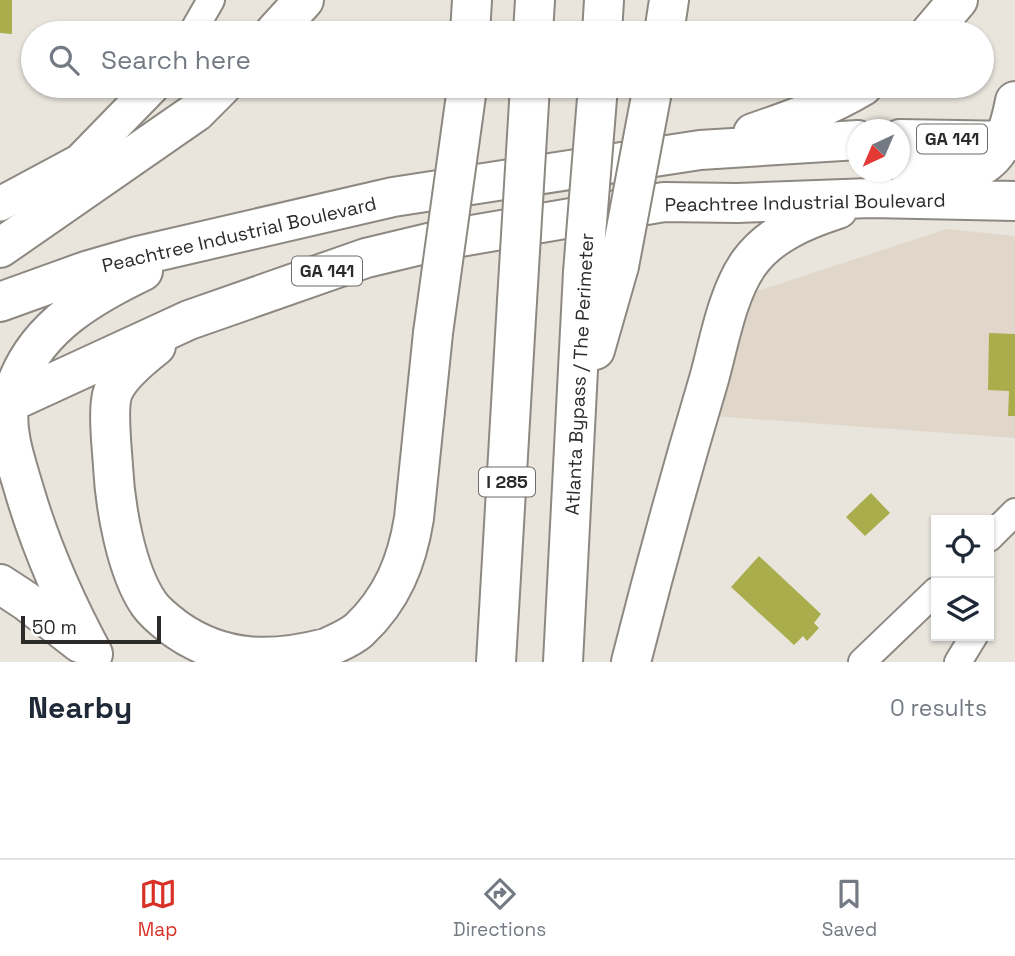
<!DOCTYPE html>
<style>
:root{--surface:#fff;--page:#f2f2f3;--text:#1f2937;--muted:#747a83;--line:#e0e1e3;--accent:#d93025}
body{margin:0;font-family:"Space Grotesk",sans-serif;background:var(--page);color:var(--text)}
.controls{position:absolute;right:21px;bottom:21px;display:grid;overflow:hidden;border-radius:0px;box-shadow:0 2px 5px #0004}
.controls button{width:63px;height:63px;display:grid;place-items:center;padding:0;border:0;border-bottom:2px solid var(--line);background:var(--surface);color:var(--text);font:35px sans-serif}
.compass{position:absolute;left:847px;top:119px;width:63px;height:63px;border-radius:50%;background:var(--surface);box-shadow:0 2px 5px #0004;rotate:224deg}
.scale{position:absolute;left:21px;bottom:18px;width:140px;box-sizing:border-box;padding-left:7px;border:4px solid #2d2b29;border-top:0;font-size:19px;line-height:24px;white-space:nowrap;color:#2d2b29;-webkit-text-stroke:5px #fff;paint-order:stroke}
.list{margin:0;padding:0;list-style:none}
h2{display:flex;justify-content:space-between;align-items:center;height:91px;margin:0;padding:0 28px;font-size:30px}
h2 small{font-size:23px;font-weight:400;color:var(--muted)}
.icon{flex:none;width:38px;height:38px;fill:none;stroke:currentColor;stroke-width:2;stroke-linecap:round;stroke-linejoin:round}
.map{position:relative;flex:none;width:1015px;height:662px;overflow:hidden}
.search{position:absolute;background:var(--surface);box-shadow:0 2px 5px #0004;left:21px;right:21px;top:21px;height:77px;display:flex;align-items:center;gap:18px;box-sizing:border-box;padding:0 24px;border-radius:38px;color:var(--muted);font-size:26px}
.sheet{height:196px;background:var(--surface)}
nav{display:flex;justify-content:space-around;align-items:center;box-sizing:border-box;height:98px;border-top:2px solid var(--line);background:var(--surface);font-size:19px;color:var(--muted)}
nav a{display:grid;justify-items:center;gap:4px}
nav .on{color:var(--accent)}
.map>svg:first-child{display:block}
.built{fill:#e0d7ca}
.building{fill:#aaad4c}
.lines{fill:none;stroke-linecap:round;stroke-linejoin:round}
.minor-casing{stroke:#8d8982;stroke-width:30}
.major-casing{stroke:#8d8982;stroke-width:37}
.highway-casing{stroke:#8d8982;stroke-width:42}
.minor{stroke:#fff;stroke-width:26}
.major{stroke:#fff;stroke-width:33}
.highway{stroke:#fff;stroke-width:38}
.highway-bridge-casing{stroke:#8d8982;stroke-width:42;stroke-linecap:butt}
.highway-bridge{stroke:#fff;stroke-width:38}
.labels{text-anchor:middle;stroke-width:5;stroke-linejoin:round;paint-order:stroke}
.shield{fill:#fff;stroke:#6c6b69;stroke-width:2}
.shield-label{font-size:18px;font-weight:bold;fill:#2d2b29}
.street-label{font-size:19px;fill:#2d2b29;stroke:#fff}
</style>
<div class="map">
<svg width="1015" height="662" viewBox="0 0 1015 662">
<rect width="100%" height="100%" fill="#e9e5dd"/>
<!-- built -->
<path class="built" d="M947,229L1015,236V438L686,414L754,292Z"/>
<!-- building -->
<path class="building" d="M0,0H12V34L0,33Z
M989,333L1015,334V416H1008L1009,391L988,390Z
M871,493L890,513L865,536L846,517Z
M759,556L821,614L814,623L819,628L807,641L803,636L794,645L731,587Z"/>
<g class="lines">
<defs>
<path id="minor" d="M192,33L211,0
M989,538L1015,512
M862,662L936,591
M958,662L974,636"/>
<path id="major" d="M0,204L80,161L153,86"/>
<path id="highway" d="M274,33L304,0
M470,33L472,0
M533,33L535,0
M602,33L604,0
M664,33L669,0
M930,33L958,0
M753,133C791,120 828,107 863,86
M900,139L1015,141
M912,177C978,176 1002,170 1015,101
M0,248L196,112L222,86
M0,302L86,271L138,256L393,197L700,150L858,140
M156,346C142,357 120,374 113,392C107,407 112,449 113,466C115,506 126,571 149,604C156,614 167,622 176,629C223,662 272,662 326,648C337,643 350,638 359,630C392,599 407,562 414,518L433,333
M595,350L619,266
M0,407L189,320L366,258L437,241L664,202L737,203L871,198L1015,201
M0,584L26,601L80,643
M93,654C65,602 42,550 25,493C17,465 5,434 9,405C10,396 15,388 18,380C40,325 93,295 143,271
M496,662L517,301
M563,662L583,272
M631,662C655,567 681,473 709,379C719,343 727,294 749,263C770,234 804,220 838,209"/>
</defs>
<!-- minor casing -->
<use href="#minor" class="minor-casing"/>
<!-- major casing -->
<use href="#major" class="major-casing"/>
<!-- highway casing -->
<use href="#highway" class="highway-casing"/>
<!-- minor -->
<use href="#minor" class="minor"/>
<!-- major -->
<use href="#major" class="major"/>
<!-- highway -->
<use href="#highway" class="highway"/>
<defs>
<path id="highway-bridge" d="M619,266L653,86
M583,272L598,86
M517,301L530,86
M433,333L467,88"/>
</defs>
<!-- highway-bridge casing -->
<use href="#highway-bridge" class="highway-bridge-casing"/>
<!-- highway-bridge -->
<use href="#highway-bridge" class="highway-bridge"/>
</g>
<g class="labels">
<!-- shield labels -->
<g class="shield">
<rect x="917" y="124.5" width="70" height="29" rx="5"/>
<rect x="292" y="256.5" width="70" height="29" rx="5"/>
<rect x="479" y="467.5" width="56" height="29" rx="5"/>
</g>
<g class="shield-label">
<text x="952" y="145">GA 141</text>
<text x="327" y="277">GA 141</text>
<text x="507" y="488">I 285</text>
</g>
<!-- street labels -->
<g class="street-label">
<text transform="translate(805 202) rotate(-1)" y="7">Peachtree Industrial Boulevard</text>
<text transform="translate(239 234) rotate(-13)" y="7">Peachtree Industrial Boulevard</text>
<text transform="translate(579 374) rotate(-87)" y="7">Atlanta Bypass / The Perimeter</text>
</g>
</g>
</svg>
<div class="controls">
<button><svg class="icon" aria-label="locate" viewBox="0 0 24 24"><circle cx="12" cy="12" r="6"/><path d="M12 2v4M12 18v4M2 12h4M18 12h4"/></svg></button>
<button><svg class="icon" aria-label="layers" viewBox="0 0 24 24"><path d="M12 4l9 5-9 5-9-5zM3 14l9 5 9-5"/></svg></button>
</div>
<svg class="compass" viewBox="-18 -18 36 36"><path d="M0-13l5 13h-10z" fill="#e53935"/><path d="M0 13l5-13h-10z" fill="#747a83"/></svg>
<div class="scale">50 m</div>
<div class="search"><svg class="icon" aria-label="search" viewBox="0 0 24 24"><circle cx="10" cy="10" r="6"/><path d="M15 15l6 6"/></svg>Search here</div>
</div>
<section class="sheet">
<h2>Nearby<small>0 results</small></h2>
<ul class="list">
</ul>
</section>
<nav>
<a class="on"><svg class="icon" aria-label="map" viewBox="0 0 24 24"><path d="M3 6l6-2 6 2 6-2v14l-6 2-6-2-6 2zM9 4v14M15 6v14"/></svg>Map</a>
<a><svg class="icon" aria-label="directions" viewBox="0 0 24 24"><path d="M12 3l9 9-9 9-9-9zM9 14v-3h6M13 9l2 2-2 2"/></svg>Directions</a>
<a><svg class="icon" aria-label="saved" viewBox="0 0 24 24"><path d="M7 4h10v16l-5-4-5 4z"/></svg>Saved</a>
</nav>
